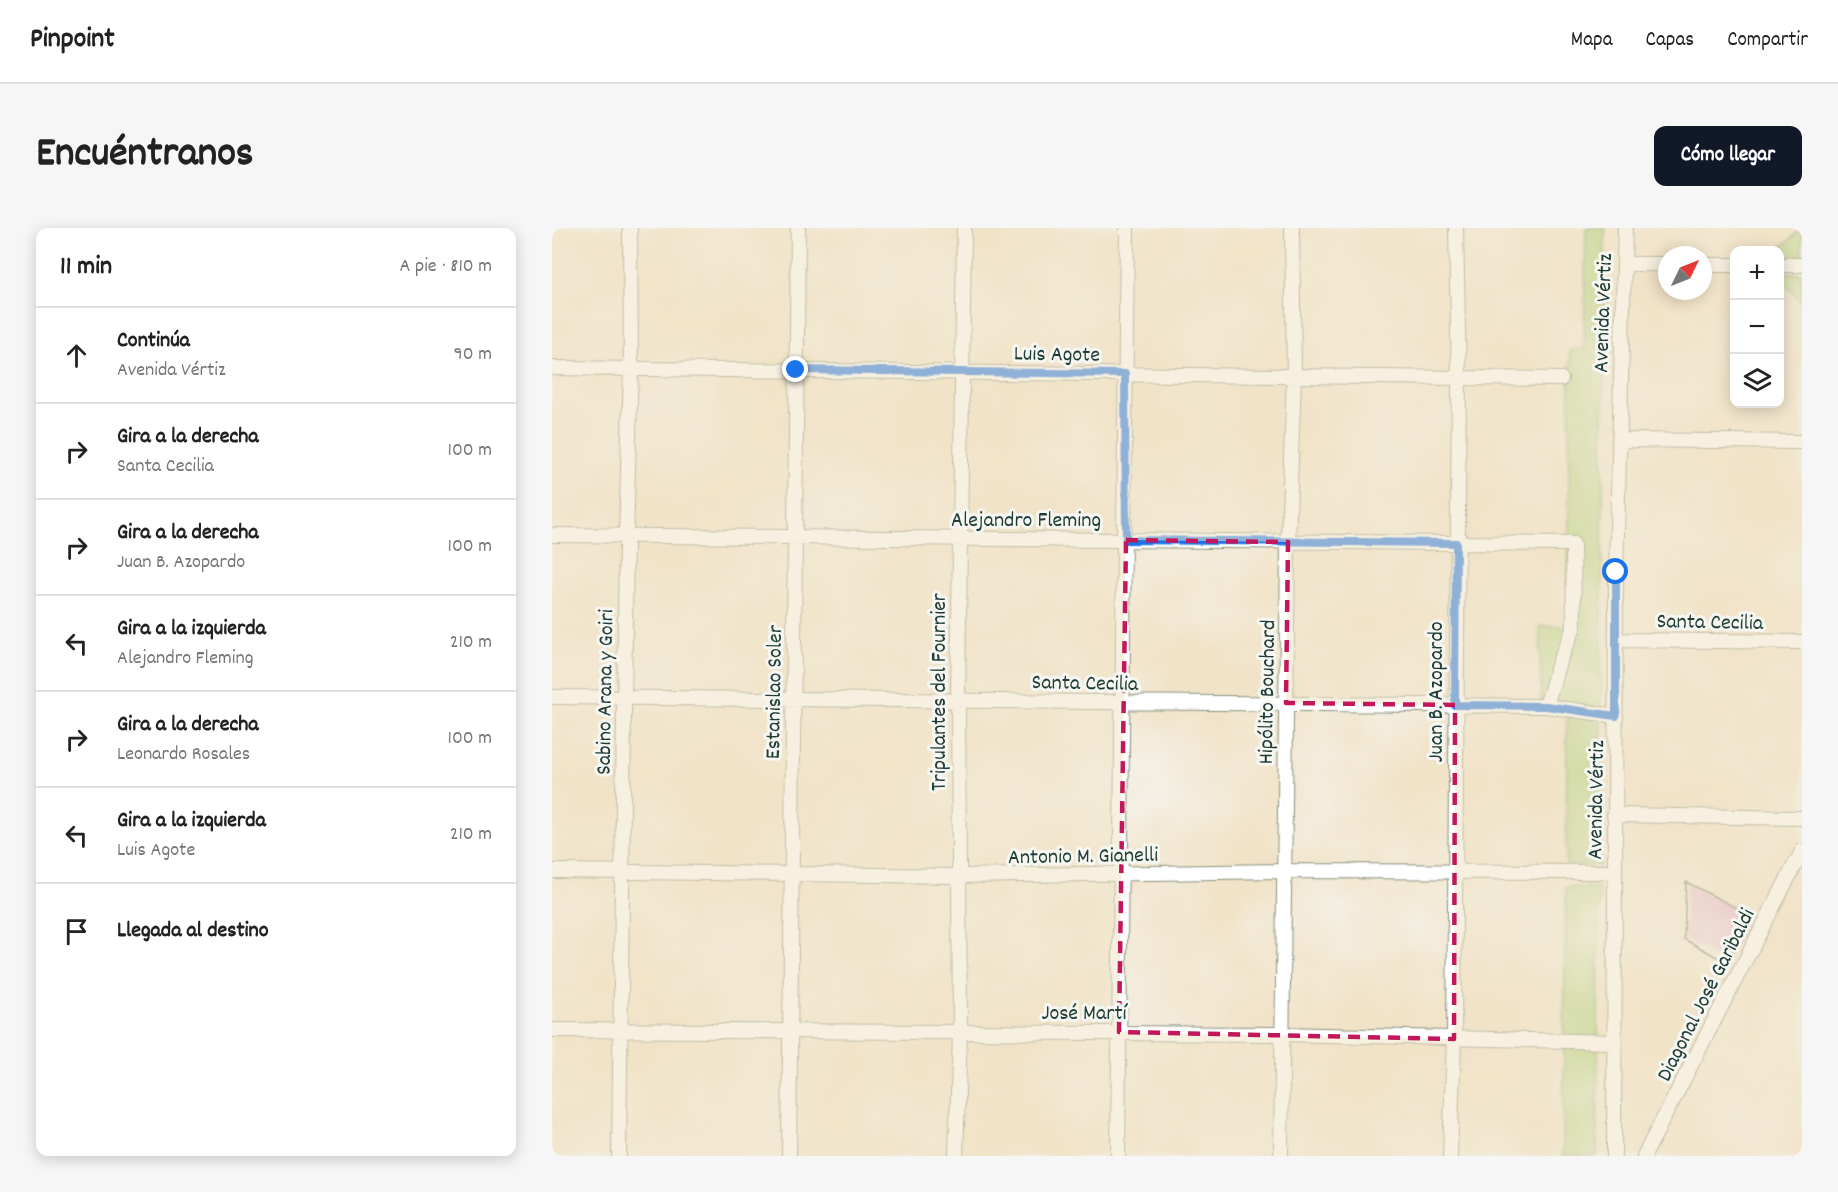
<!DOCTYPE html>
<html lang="es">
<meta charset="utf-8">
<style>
:root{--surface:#fff;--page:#f6f6f6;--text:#222;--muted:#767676;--line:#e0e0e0;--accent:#111827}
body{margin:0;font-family:Dekko,sans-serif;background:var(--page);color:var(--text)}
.controls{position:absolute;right:18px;top:18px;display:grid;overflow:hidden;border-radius:12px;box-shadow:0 3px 15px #0003}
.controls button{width:54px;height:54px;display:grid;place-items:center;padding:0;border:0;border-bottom:2px solid var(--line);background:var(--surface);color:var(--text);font:30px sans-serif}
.compass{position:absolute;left:1106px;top:18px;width:54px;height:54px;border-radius:50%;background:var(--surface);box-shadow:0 3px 15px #0003;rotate:47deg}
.stop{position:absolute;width:18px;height:18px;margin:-14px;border:4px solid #1a73e8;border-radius:50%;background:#fff}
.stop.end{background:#1a73e8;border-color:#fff;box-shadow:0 2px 6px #0008}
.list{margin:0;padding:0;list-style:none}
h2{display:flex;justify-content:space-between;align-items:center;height:78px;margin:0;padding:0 24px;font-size:26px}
h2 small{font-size:20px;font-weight:400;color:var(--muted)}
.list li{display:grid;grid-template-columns:39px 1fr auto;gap:18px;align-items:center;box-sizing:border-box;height:96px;padding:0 24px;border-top:2px solid var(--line)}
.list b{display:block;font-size:22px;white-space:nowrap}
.list p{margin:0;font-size:20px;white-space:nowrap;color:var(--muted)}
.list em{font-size:20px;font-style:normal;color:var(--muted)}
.icon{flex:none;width:33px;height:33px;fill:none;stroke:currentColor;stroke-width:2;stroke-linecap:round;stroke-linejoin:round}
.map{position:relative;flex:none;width:1250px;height:928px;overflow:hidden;border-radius:12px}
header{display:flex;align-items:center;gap:36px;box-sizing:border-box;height:84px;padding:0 30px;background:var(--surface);border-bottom:2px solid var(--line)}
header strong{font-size:28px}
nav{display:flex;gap:33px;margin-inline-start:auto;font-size:21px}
.intro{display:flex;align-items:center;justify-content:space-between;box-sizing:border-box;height:144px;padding:0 36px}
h1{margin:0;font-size:42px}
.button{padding:15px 27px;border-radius:12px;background:var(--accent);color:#fff;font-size:21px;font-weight:700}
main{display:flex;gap:36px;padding:0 36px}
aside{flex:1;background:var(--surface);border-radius:12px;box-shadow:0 3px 15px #0003}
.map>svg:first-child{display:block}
.green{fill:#aed27b;stroke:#668858;stroke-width:1.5}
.building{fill:#e0a7ca}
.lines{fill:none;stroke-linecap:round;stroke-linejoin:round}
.minor-casing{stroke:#88907e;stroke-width:16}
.minor{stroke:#fff;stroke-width:14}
.route{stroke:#1a73e8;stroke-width:8}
.marked{fill:none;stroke:#c2185b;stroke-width:4.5;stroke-dasharray:12 8;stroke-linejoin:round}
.labels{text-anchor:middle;stroke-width:6;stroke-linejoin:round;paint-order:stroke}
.street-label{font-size:22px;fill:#1f3d34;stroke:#f6f6f2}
</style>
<header>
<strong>Pinpoint</strong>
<nav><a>Mapa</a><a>Capas</a><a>Compartir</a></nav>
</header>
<div class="intro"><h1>Encuéntranos</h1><a class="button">Cómo llegar</a></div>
<main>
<aside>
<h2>11 min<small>A pie · 810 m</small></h2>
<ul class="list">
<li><svg class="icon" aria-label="ahead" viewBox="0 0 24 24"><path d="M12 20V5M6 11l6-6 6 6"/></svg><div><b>Continúa</b><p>Avenida Vértiz</p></div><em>90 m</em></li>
<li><svg class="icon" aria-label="right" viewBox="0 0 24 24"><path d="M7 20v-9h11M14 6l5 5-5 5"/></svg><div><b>Gira a la derecha</b><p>Santa Cecilia</p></div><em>100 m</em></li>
<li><svg class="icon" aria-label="right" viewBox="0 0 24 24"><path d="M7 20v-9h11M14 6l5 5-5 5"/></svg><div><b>Gira a la derecha</b><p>Juan B. Azopardo</p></div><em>100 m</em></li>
<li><svg class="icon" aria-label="left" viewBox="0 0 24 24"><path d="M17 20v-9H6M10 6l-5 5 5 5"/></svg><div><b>Gira a la izquierda</b><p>Alejandro Fleming</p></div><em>210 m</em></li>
<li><svg class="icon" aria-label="right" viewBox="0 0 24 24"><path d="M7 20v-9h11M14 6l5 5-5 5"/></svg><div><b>Gira a la derecha</b><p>Leonardo Rosales</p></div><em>100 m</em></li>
<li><svg class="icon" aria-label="left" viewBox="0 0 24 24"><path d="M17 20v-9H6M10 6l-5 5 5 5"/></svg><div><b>Gira a la izquierda</b><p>Luis Agote</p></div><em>210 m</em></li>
<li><svg class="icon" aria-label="arrive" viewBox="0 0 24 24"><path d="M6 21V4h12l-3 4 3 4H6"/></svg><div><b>Llegada al destino</b></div></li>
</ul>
</aside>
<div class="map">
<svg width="1250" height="928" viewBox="0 0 1250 928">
<rect width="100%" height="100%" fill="#f6f6f2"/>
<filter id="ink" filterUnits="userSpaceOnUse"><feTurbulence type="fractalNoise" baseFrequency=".0167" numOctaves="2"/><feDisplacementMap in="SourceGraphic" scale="12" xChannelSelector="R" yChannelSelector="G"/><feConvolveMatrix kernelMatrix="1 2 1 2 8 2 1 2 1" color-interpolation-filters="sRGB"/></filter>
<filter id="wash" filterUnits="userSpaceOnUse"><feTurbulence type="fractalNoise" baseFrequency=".008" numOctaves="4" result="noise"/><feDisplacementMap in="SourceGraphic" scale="24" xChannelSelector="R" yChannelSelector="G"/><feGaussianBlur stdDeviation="1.35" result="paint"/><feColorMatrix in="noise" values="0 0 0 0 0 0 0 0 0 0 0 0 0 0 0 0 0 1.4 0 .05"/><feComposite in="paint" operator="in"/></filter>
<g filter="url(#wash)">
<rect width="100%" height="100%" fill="#f1e3c8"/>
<!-- green -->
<path class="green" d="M1034,0H1053L1049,480L989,473L988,398H1016L1018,122H1032Z
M1250,0V28L1228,31V21Z
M1230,44L1250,46V74L1230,52Z
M1015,485L1049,492L1048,638L1014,637Z
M1014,659H1047L1046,811L1012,810Z
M1012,820H1046L1045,928H1011Z"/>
<g id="blocks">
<!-- building -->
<path class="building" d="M1134,654L1198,687L1174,734L1132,711Z"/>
</g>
</g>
<g filter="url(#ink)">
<use href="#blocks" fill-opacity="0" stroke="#88907e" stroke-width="1.5"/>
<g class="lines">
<defs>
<path id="minor" d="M1072,36H1115
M1151,37H1182
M1228,37H1250
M0,140L1009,151
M1067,212L1250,214
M0,307L1021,316L1022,399L1007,434L994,478
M1066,412L1250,414
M0,469L994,478L1064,488
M1062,587L1250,590
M0,643L406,648L732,643L1062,644
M0,802L731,806L1063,814
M67,928L74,308L79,141L78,0
M237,928L246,0
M404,928L408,803L406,473L412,0
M566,928L575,0
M729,928L736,314L742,148L740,0
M898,928L902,811L907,150L904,0
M1062,928L1064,344L1073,0
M1092,928L1250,623"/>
</defs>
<!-- minor casing -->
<use href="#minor" class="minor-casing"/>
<!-- minor -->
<use href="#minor" class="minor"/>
</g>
</g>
<g class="lines" filter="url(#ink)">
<!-- route -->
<path class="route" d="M244,142L573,146L574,312L904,315L903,477L994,478L1064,488V344"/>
</g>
<!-- marked area -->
<path d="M0 0H1250V928H0ZM574,312L736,314L734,475L903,477L902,811L567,804Z" fill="#f1e3c8" fill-opacity=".55" fill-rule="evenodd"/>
<path class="marked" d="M574,312L736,314L734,475L903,477L902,811L567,804Z"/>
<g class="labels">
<!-- street labels -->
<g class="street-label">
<text transform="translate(1049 85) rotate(-88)" y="8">Avenida Vértiz</text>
<text transform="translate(505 124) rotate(1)" y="8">Luis Agote</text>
<text x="474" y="298">Alejandro Fleming</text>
<text transform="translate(1158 392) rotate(1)" y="8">Santa Cecilia</text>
<text transform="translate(533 453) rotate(1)" y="8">Santa Cecilia</text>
<text transform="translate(51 464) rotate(-89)" y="8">Sabino Arana y Goiri</text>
<text transform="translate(220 464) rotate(-89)" y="8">Estanislao Soler</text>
<text transform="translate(385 464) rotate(-90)" y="8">Tripulantes del Fournier</text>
<text transform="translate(713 464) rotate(-89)" y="8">Hipólito Bouchard</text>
<text transform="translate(882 464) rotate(-90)" y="8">Juan B. Azopardo</text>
<text transform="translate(1042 572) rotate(-89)" y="8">Avenida Vértiz</text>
<text transform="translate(531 626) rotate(-1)" y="8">Antonio M. Gianelli</text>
<text transform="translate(1152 766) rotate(-63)" y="8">Diagonal José Garibaldi</text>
<text x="532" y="791">José Martí</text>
</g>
</g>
</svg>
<div class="controls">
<button>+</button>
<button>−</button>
<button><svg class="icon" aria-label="layers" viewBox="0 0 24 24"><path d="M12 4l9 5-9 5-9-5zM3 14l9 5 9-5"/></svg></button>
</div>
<svg class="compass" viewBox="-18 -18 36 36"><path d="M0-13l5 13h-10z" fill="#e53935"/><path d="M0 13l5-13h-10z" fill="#767676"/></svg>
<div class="stop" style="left:1064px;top:344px"></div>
<div class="stop end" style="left:244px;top:142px"></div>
</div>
</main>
